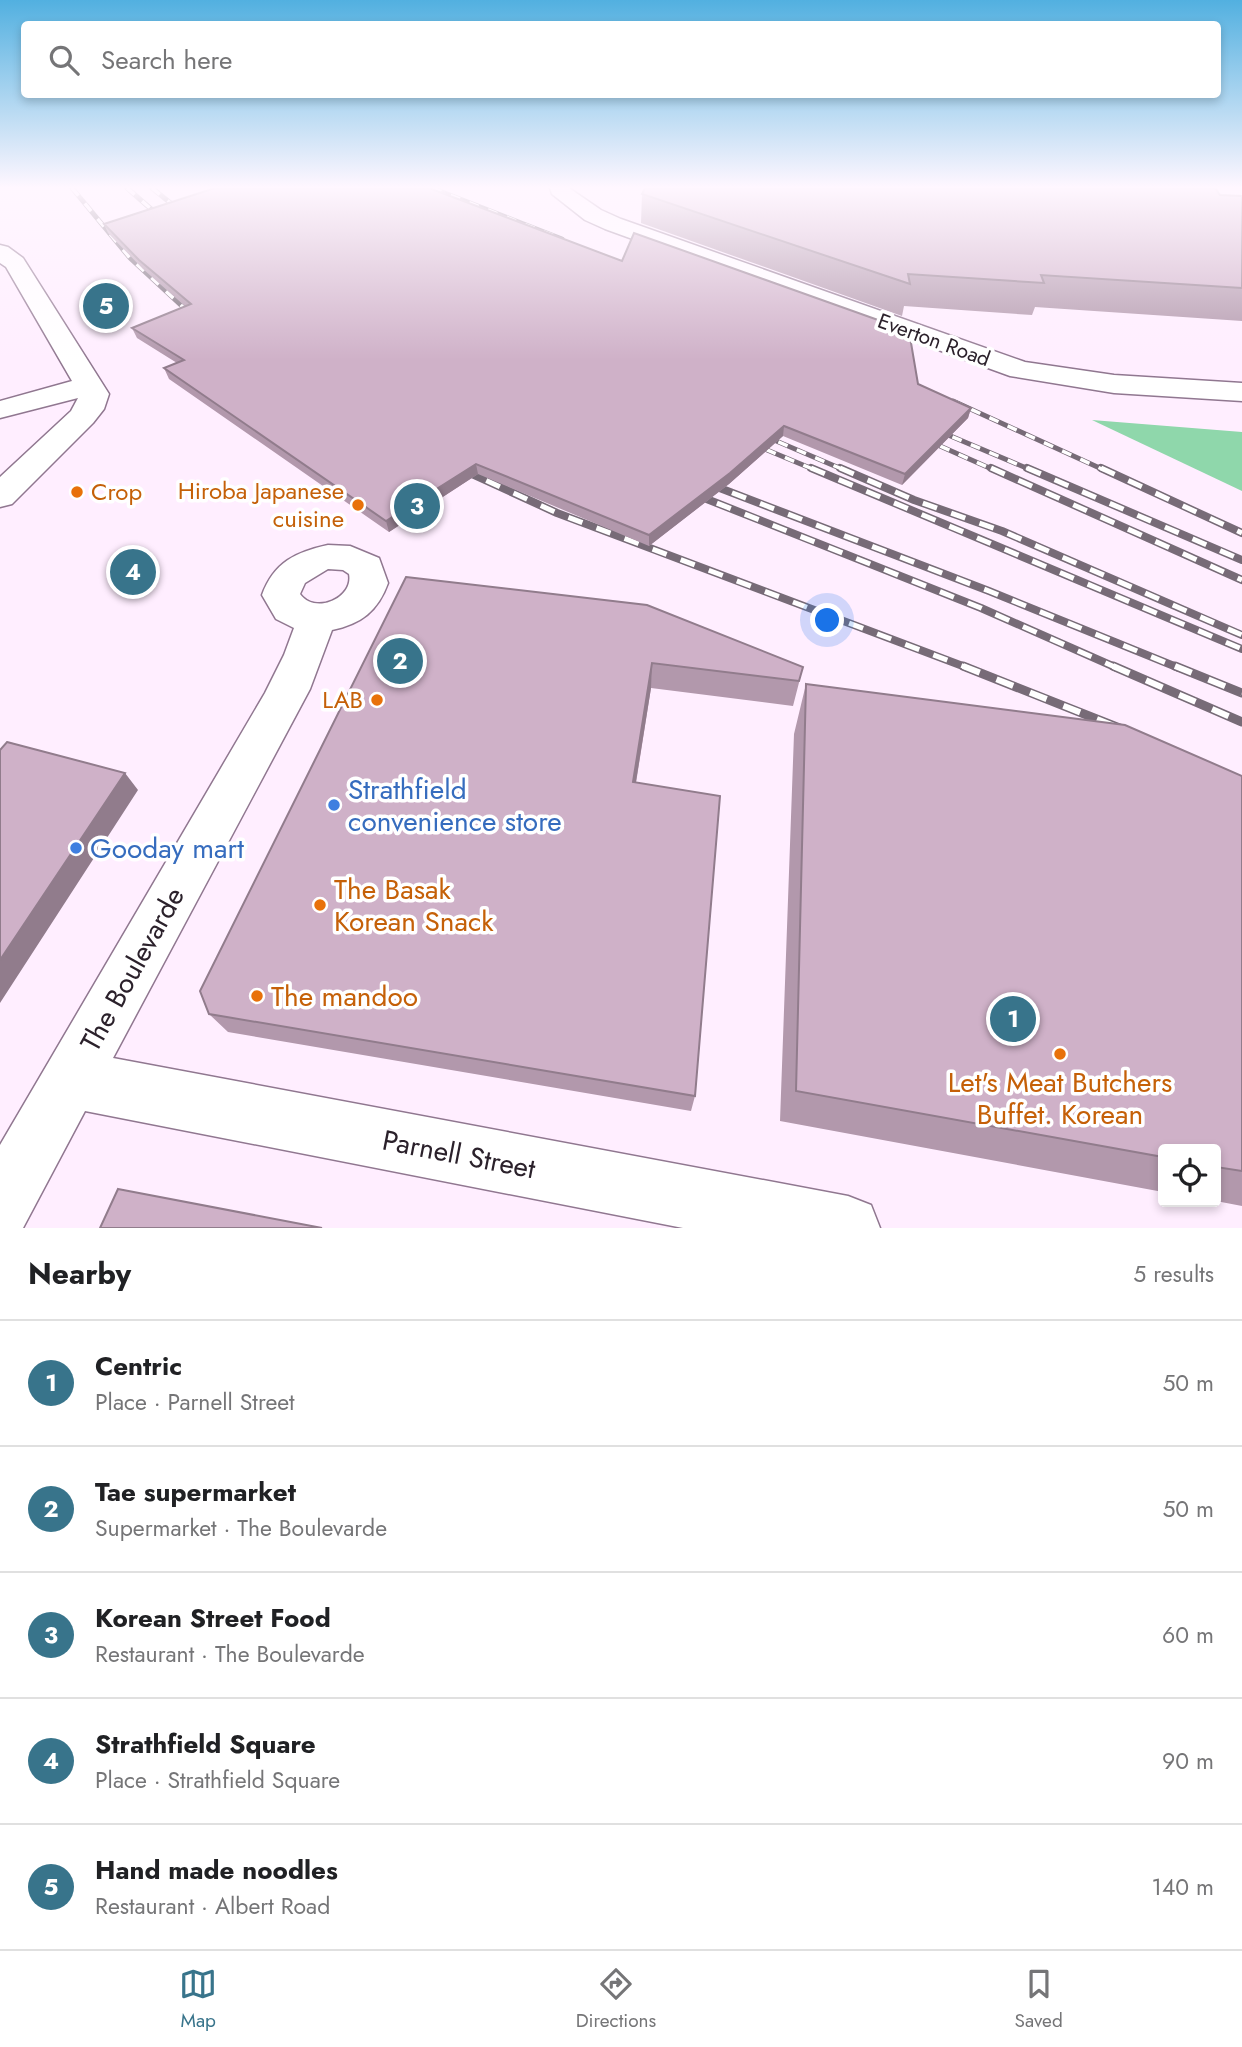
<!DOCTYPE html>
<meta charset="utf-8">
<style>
:root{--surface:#fff;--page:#f2f2f2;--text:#202124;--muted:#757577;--line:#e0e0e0;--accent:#38748b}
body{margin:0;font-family:Jost,sans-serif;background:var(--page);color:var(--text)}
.controls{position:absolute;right:21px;bottom:21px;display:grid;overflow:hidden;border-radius:7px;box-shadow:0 4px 10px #0003}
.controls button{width:63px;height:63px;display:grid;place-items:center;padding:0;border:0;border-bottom:2px solid var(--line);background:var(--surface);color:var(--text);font:35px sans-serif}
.you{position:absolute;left:828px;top:621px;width:24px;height:24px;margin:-18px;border:5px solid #fff;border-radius:50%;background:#1a73e8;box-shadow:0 0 0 10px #1a73e833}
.badge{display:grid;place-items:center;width:46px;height:46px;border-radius:50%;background:var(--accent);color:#fff;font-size:23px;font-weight:700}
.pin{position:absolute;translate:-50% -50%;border:4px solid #fff;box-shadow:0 2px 7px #0006}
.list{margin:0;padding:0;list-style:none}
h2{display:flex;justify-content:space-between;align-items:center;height:91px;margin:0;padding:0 28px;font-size:30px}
h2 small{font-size:23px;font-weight:400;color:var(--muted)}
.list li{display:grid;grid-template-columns:46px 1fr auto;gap:21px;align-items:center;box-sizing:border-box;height:126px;padding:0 28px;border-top:2px solid var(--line)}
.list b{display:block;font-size:26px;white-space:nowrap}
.list p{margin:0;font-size:23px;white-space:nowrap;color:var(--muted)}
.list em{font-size:23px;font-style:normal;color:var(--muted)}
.icon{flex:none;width:38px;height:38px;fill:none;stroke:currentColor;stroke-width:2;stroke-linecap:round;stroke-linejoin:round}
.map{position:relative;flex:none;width:1242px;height:1228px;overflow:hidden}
.search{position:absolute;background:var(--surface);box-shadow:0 4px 10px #0003;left:21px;right:21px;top:21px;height:77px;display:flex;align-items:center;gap:18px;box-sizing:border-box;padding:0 24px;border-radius:7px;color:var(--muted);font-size:26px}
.sheet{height:721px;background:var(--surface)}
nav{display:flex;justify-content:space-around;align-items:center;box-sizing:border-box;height:98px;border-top:2px solid var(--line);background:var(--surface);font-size:19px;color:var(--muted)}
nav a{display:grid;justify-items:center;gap:4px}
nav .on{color:var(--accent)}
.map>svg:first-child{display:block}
.green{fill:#8fd7ab}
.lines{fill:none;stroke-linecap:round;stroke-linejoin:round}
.minor-casing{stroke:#907790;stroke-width:3}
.minor{fill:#fff;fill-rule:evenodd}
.rail-far2-casing{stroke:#776b77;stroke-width:5}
.rail-far1-casing{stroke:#776b77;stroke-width:8}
.rail-casing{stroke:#776b77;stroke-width:9}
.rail-far2{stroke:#fff;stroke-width:3.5;stroke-dasharray:10;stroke-linecap:butt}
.rail-far1{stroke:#fff;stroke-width:5;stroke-dasharray:15;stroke-linecap:butt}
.rail{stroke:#fff;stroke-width:6;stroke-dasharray:18;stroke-linecap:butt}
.wall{fill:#b298ac}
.shaded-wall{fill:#917c8c}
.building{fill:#cfb1c8;stroke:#917c8c;stroke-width:2}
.food-dot{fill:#e8710a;stroke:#fff;stroke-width:2.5}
.shop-dot{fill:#3f7fe0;stroke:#fff;stroke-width:2.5}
.labels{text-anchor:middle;stroke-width:7;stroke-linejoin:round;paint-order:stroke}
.far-street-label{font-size:21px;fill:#2b212b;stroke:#fff}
.food-label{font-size:24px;fill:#c56008;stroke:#fff;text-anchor:end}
.near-shop-label{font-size:28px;fill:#366cbe;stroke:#fff;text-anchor:start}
.near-food-label{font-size:28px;fill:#c56008;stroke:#fff;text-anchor:start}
.near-street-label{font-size:28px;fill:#2b212b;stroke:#fff}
</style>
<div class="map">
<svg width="1242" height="1228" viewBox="0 0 1242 1228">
<rect width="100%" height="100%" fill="#fef"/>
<!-- green -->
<path class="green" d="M1092,420L1242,432V491Z"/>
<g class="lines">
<defs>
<path id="minor" d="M550,188H569L601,210L621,219L1025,362L1114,375L1242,383V401L1114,393L1010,376L605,229L585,220L552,194Z
M0,245L8,247L23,258L109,394L104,409L93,423L12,504L0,507V477L71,411L78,398L0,418V401L72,381L6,267L0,263Z
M328,545L350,546L379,558L388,583C378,611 361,624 332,630L310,689L113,1058L848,1196L871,1205L880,1228H683L85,1111L23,1228H0V1145L265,693L284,655L294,628L276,619L262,595C274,562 296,552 328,545ZM328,569L343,570L349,574C354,598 315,615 300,594L305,583Z"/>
</defs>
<!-- minor casing -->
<use href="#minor" class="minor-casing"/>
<!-- minor -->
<use href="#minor" class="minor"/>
<defs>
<path id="rail-far2" d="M72,188L130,258L197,320
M127,188L166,222
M152,188L184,214
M432,188L562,239
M953,401L1104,470
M934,429L1031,470
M760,434L844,470
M922,438L994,470
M748,442L815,470
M458,468L463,470"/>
<path id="rail-far1" d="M459,468L557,513L968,668
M811,468L1242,649
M840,468L914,500L1002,531L1242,635
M991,468L1242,580
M1027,468L1242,560
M1101,468L1242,533
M704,482L989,591L1179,668
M689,492L981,608L1117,668"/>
<path id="rail" d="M963,666L1122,729
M1113,666L1242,722
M1175,666L1242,693"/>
</defs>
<!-- rail-far2 casing -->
<use href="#rail-far2" class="rail-far2-casing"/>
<!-- rail-far1 casing -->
<use href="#rail-far1" class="rail-far1-casing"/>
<!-- rail casing -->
<use href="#rail" class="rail-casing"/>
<!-- rail-far2 -->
<use href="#rail-far2" class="rail-far2"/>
<!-- rail-far1 -->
<use href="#rail-far1" class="rail-far1"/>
<!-- rail -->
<use href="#rail" class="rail"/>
</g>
<!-- wall -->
<path class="wall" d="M642,194L1220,195L1242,196V321L1035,307L1032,315L904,306L902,316L641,223Z
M104,224L918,384L971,408L968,418L902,485L783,436L729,484L649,546L478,474L389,532L169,379L164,368L177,363L137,338L132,328L186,307L143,269L108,233Z
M406,577L803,667L793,706L651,688L636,783L695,1096L691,1111L228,1032L209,1014Z
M806,684L1242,776V1206L1216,1201V1149H1163V1192L780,1121L794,734Z"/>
<!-- shaded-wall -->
<path class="shaded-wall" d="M971,408L968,418L902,485L905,474Z
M784,426L783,436L729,484L649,546V535Z
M476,464L478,474L389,532L386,521Z
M652,663L651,688L632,806L633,782Z
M125,773L138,790L0,1003V960Z"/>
<!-- building -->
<path class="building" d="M215,188H429L622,261L634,233L909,331L918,384L971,408L905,474L784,426L730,473L649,535L476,464L386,521L164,368L184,360L132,328L191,304L139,260L104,224Z
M645,188H1215L1220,195L1242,196V288L1041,275L1044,283L908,274L910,284L642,194Z
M406,577L647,605L803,667L799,681L652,663L633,782L720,796L695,1096L209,1014L200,991Z
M806,684L1125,725L1242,776V1171L1216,1167V1149H1163V1157L796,1091Z
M7,742L125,773L0,960V750Z
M118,1189L322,1228H100Z"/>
<!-- sky -->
<linearGradient id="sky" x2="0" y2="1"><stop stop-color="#52b0e0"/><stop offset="0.52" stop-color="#fff7ff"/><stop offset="1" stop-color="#fff7ff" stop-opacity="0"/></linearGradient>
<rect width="1242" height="360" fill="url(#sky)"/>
<!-- markers -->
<g class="food-dot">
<circle cx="77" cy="492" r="7"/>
<circle cx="358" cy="505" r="7"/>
<circle cx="377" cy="700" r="7"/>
<circle cx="320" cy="905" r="7"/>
<circle cx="257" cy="996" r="7"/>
<circle cx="1060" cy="1054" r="7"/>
</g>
<g class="shop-dot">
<circle cx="334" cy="805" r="7"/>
<circle cx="76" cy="848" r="7"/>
</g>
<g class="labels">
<!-- far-street labels -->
<g class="far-street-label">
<text transform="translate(934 340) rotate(20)" y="7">Everton Road</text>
</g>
<!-- food labels -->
<g class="food-label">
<text x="344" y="499">Hiroba Japanese<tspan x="344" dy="28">cuisine</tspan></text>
<text x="91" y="500" text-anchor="start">Crop</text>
<text x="363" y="708">LAB</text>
</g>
<!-- near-shop labels -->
<g class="near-shop-label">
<text x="348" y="799">Strathfield<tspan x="348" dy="32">convenience store</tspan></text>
<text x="90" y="858">Gooday mart</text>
</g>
<!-- near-food labels -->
<g class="near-food-label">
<text x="334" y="899">The Basak<tspan x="334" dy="32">Korean Snack</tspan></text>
<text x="271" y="1006">The mandoo</text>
<text x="1060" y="1092" text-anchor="middle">Let's Meat Butchers<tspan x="1060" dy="32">Buffet. Korean</tspan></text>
</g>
<!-- near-street labels -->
<g class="near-street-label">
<text transform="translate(132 969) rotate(-61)" y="10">The Boulevarde</text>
<text transform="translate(459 1154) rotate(11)" y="10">Parnell Street</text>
</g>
</g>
</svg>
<div class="controls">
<button><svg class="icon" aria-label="locate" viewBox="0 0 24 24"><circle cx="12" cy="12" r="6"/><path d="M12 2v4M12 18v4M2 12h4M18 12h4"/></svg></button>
</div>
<div class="you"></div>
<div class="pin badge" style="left:1013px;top:1019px">1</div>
<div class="pin badge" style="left:400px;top:661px">2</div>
<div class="pin badge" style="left:417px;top:506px">3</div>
<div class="pin badge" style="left:133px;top:572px">4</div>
<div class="pin badge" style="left:106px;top:306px">5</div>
<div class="search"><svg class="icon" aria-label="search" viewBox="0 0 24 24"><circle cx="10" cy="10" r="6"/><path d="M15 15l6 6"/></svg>Search here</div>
</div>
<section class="sheet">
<h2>Nearby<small>5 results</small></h2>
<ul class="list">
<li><span class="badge">1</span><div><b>Centric</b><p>Place · Parnell Street</p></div><em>50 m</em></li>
<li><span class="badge">2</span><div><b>Tae supermarket</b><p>Supermarket · The Boulevarde</p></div><em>50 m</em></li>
<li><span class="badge">3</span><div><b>Korean Street Food</b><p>Restaurant · The Boulevarde</p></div><em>60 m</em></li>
<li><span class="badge">4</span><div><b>Strathfield Square</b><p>Place · Strathfield Square</p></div><em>90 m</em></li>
<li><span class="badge">5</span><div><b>Hand made noodles</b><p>Restaurant · Albert Road</p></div><em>140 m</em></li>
</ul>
</section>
<nav>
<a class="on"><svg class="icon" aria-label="map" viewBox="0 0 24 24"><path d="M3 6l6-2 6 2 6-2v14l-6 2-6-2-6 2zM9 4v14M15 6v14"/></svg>Map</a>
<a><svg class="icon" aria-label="directions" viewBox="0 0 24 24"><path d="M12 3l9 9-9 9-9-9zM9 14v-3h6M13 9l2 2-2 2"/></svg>Directions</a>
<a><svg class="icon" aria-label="saved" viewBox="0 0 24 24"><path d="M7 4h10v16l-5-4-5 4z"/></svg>Saved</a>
</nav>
